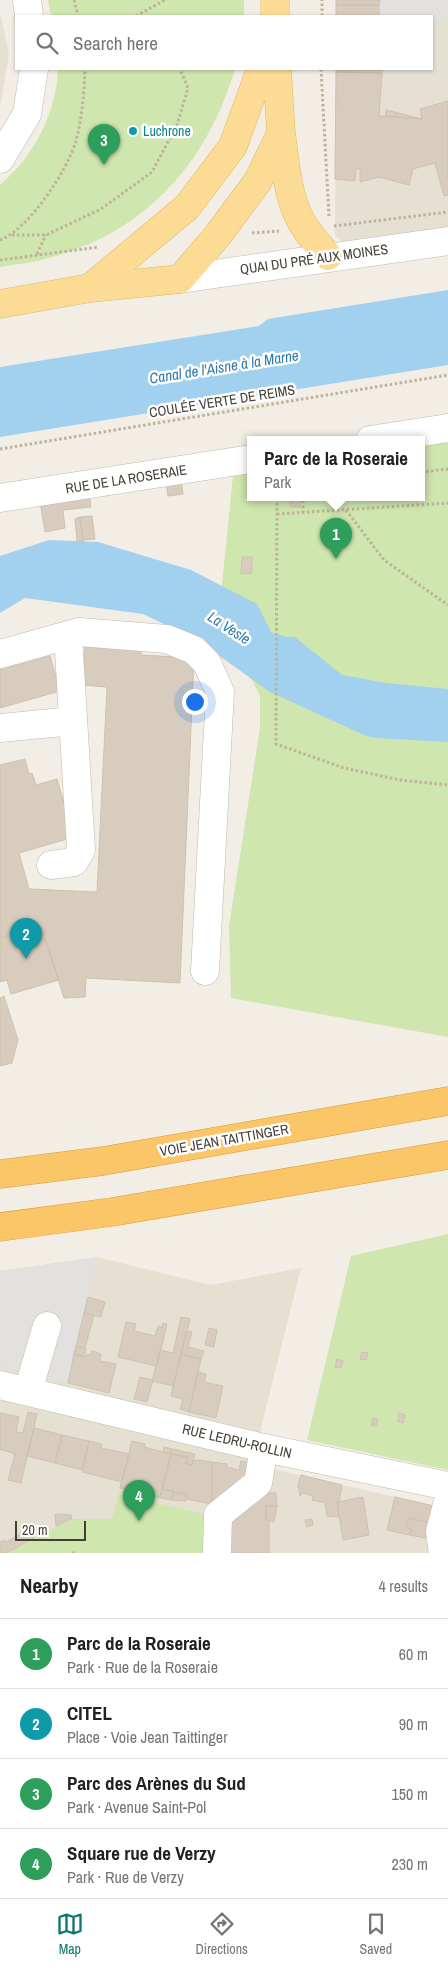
<!DOCTYPE html>
<meta charset="utf-8">
<style>
:root{--surface:#fff;--page:#f2f2f2;--text:#202124;--muted:#757577;--line:#e0e0e0;--accent:#0f766e}
body{margin:0;font-family:"Archivo Narrow",sans-serif;background:var(--page);color:var(--text)}
.scale{position:absolute;left:15px;bottom:12px;width:71px;box-sizing:border-box;padding-left:5px;border:2px solid #453e35;border-top:0;font-size:14px;line-height:18px;white-space:nowrap;color:#453e35;-webkit-text-stroke:4px #fff;paint-order:stroke}
.you{position:absolute;left:194px;top:701px;width:18px;height:18px;margin:-12px;border:4px solid #fff;border-radius:50%;background:#1a73e8;box-shadow:0 0 0 8px #1a73e833}
.badge{display:grid;place-items:center;width:32px;height:32px;border-radius:50%;background:var(--accent);color:#fff;font-size:16px;font-weight:700}
.pin{position:absolute;translate:-50% -41px;filter:drop-shadow(0 1px 2px #0008)}
.pin::after{content:'';position:absolute;top:26px;width:18px;height:15px;background:inherit;clip-path:polygon(0 0,100% 0,50% 100%)}
.popup{position:absolute;left:247px;top:436px;width:178px;height:65px;box-sizing:border-box;display:grid;place-content:center;border-radius:0px;background:var(--surface);filter:drop-shadow(0 1px 4px #0005);font-size:16px;white-space:nowrap;color:var(--muted)}
.popup b{font-size:19px;color:var(--text)}
.popup::after{content:'';position:absolute;left:50%;top:100%;margin-left:-10px;border:10px solid transparent;border-top-color:var(--surface)}
.list{margin:0;padding:0;list-style:none}
h2{display:flex;justify-content:space-between;align-items:center;height:65px;margin:0;padding:0 20px;font-size:21px}
h2 small{font-size:16px;font-weight:400;color:var(--muted)}
.list li{display:grid;grid-template-columns:32px 1fr auto;gap:15px;align-items:center;box-sizing:border-box;height:70px;padding:0 20px;border-top:1px solid var(--line)}
.list b{display:block;font-size:19px;white-space:nowrap}
.list p{margin:0;font-size:16px;white-space:nowrap;color:var(--muted)}
.list em{font-size:16px;font-style:normal;color:var(--muted)}
.icon{flex:none;width:28px;height:28px;fill:none;stroke:currentColor;stroke-width:2;stroke-linecap:round;stroke-linejoin:round}
.map{position:relative;flex:none;width:448px;height:1553px;overflow:hidden}
.search{position:absolute;background:var(--surface);box-shadow:0 1px 4px #0004;left:15px;right:15px;top:15px;height:55px;display:flex;align-items:center;gap:12px;box-sizing:border-box;padding:0 18px;border-radius:0px;color:var(--muted);font-size:19px}
.sheet{height:345px;background:var(--surface)}
nav{display:flex;justify-content:space-around;align-items:center;box-sizing:border-box;height:70px;border-top:1px solid var(--line);background:var(--surface);font-size:14px;color:var(--muted)}
nav a{display:grid;justify-items:center;gap:2px}
nav .on{color:var(--accent)}
.map>svg:first-child{display:block}
.residential{fill:#e6e0d3}
.green{fill:#cfe6ae}
.parking{fill:#e3e1dd}
.water{fill:#a2d1ef}
.building{fill:#d7ccbe;stroke:#cec1ae}
.lines{fill:none;stroke-linecap:round;stroke-linejoin:round}
.minor-casing{stroke:#c0b8ab;stroke-width:29}
.major-casing{stroke:#e1b865;stroke-width:29}
.highway-casing{stroke:#da9a37;stroke-width:29}
.path{stroke:#bfb19a;stroke-width:3;stroke-dasharray:2.5 2.5;stroke-linecap:butt}
.minor{stroke:#fff;stroke-width:28}
.major{stroke:#fcdc94;stroke-width:28}
.highway{stroke:#fbc668;stroke-width:28}
.culture-dot{fill:#0f9aa8;stroke:#fff;stroke-width:2}
.labels{text-anchor:middle;stroke-width:5;stroke-linejoin:round;paint-order:stroke}
.culture-label{font-size:14px;fill:#0d838f;stroke:#fff;text-anchor:start}
.street-label{font-size:14px;fill:#453e35;stroke:#fff}
.water-label{font-size:15px;font-style:italic;fill:#307cae;stroke:#fff}
</style>
<div class="map">
<svg width="448" height="1553" viewBox="0 0 448 1553">
<rect width="100%" height="100%" fill="#f2eee5"/>
<!-- residential -->
<path class="residential" d="M336,0H448V231L349,247L335,235L336,69H432V16H336Z
M0,12L9,54L0,108Z
M97,1257L210,1285L301,1268L261,1428L255,1465L448,1509V1553H0V1271Z"/>
<!-- green -->
<path class="green" d="M48,0H244V16H51Z
M58,69H235C208,160 149,229 56,256C38,262 19,264 0,267V185C34,156 56,114 58,69Z
M448,435V1037L231,998L229,926L260,728V696L251,678L215,653L234,466L251,464V498H421V440Z
M448,1234V1470L307,1440L351,1256Z
M119,1494L211,1516L210,1553H6L71,1519H112Z"/>
<!-- parking -->
<path class="parking" d="M380,0H448V21H432V16H379Z
M97,1257L68,1383L0,1367V1271Z"/>
<!-- water -->
<path class="water" d="M448,290V365L0,437V367L259,326L268,319Z
M49,540L98,542L191,570L257,604L271,632L287,637H295L342,675L386,683L448,689V742L375,738L366,736L270,692L199,641L143,614L25,598L0,613V556Z"/>
<!-- building -->
<path class="building" d="M336,0H380L379,5H336Z
M336,5H379V16H336Z
M336,69H382V73L336,72Z
M336,72L382,73L379,116L422,119L420,109L448,101V195L444,196L435,163L413,169L409,185L379,177L360,182V169H356L355,181L335,179Z
M386,110L422,119L385,116Z
M180,472L183,494L168,496L165,475Z
M88,487L91,507L63,510L65,528L45,532L39,496Z
M290,498H300V507H290Z
M92,516L95,539L83,540L80,517Z
M80,517L83,540V542L77,541L75,519Z
M242,557H252V573L241,574Z
M85,645L141,647V655L194,658L180,983L86,978L85,997L64,998L41,926L0,938V765L25,759L29,774L32,773L36,785L57,779L74,837L19,853L29,889L97,892L107,687L83,685Z
M50,656L60,691L0,708V670Z
M41,926L59,980L11,994L7,980L0,982V938Z
M4,996L18,1040L12,1063L0,1066V998Z
M88,1297L105,1302L101,1317L84,1313Z
M84,1313L94,1315L85,1348L76,1346Z
M181,1317L190,1319L173,1386L152,1381L160,1350L173,1353Z
M126,1322L136,1324L134,1331L155,1336L158,1326L162,1327L163,1323L167,1324L157,1366L118,1357Z
M209,1328L217,1330L214,1347L205,1345Z
M186,1331L192,1332L188,1347L204,1351L201,1359L181,1354Z
M76,1346L86,1349L84,1357L74,1354Z
M92,1351L101,1354L100,1361L116,1364L109,1393L68,1383L74,1354L86,1357L87,1354L90,1355Z
M362,1352L368,1353L366,1360L360,1359Z
M181,1354L201,1359L189,1412L180,1409L183,1399L171,1396Z
M337,1359L343,1361L341,1368L335,1367Z
M198,1372L206,1374L204,1382L223,1386L216,1418L189,1412Z
M140,1377L153,1380L147,1402L134,1399Z
M28,1412L37,1414L21,1483L8,1480L15,1454L0,1449V1413L19,1417L16,1432L23,1433Z
M399,1413L405,1415L403,1423L398,1422Z
M373,1418L378,1419L376,1426L371,1425Z
M34,1428L62,1435L55,1463L27,1456Z
M62,1435L89,1441L82,1470L55,1463Z
M89,1441L102,1444L101,1448L129,1454L122,1482L82,1472Z
M132,1441L145,1444L144,1447L171,1454L160,1498L120,1488Z
M164,1447L172,1449L171,1454L163,1452Z
M172,1449L195,1454L192,1465L186,1464L187,1457L171,1454Z
M171,1454L187,1457L186,1464L192,1465L193,1461L197,1460L212,1462V1504L186,1499L187,1494L162,1489Z
M241,1461L249,1463V1483L226,1501L214,1499L212,1504V1462L227,1464V1467L239,1470Z
M301,1475L342,1485L339,1502H337L339,1517L327,1516L325,1503L312,1500L313,1496L303,1493L300,1496L298,1485Z
M162,1489L174,1492L171,1500L160,1498Z
M174,1492L187,1494L186,1501L171,1500Z
M257,1493H276L277,1506H266V1520H269V1553H228L232,1515Z
M363,1497L369,1535L343,1540L337,1502Z
M395,1497L434,1506L429,1523L409,1518L406,1528L411,1529L410,1535L387,1530Z
M266,1506H277L274,1522L266,1520Z
M55,1514L72,1515L71,1519L56,1526Z
M409,1518L429,1523L425,1538L410,1535L411,1529L406,1528Z
M312,1519L313,1525L307,1527L305,1520Z
M29,1529L34,1538L6,1553H0V1542L5,1540L6,1542Z"/>
<g class="lines">
<defs>
<path id="minor" d="M27,0L29,16
M0,159L27,114L34,69
M180,279L448,241
M370,440L448,428
M0,498L251,459
M0,654L79,632L167,639L194,650L207,663L220,692L205,971
M0,728L73,721
M51,865L74,862L81,850L68,635
M0,1385L264,1448L448,1486
M28,1391L47,1326
M217,1553L218,1515L258,1483L264,1448
M443,1553L440,1532L448,1501"/>
<path id="major" d="M275,16V0
M281,133C286,165 287,202 306,229C312,239 321,247 328,256
M90,288L187,207L233,146L261,69
M0,304L90,288L180,279L218,235L258,181L281,133L277,69"/>
<path id="highway" d="M0,1174L103,1161L448,1101
M0,1227L112,1212L448,1155"/>
</defs>
<!-- minor casing -->
<use href="#minor" class="minor-casing"/>
<!-- major casing -->
<use href="#major" class="major-casing"/>
<!-- highway casing -->
<use href="#highway" class="highway-casing"/>
<!-- path -->
<path class="path" d="M74,0L78,16
M136,16L165,0
M322,16V0
M321,69L329,216
M334,226L448,212
M252,233L279,231
M12,235H46L101,209L152,172L177,125L188,88L180,69
M0,240C29,229 67,171 76,141C82,118 84,93 85,69
M37,254L46,235
M0,260L99,247
M0,449L448,375
M421,472L448,469
M277,498L276,744L344,768L400,780L448,785
M346,510L384,560L448,605
M303,513V498
M277,514L448,503
M72,1553H77"/>
<!-- minor -->
<use href="#minor" class="minor"/>
<!-- major -->
<use href="#major" class="major"/>
<!-- highway -->
<use href="#highway" class="highway"/>
</g>
<!-- markers -->
<circle class="culture-dot" cx="133" cy="131" r="5"/>
<g class="labels">
<!-- culture labels -->
<g class="culture-label">
<text x="143" y="136">Luchrone</text>
</g>
<!-- street labels -->
<g class="street-label">
<text transform="translate(314 259) rotate(-8)" y="5">QUAI DU PRÉ AUX MOINES</text>
<text transform="translate(222 401) rotate(-9)" y="5">COULÉE VERTE DE REIMS</text>
<text transform="translate(126 479) rotate(-9)" y="5">RUE DE LA ROSERAIE</text>
<text transform="translate(224 1140) rotate(-10)" y="5">VOIE JEAN TAITTINGER</text>
<text transform="translate(237 1441) rotate(13)" y="5">RUE LEDRU-ROLLIN</text>
</g>
<!-- water labels -->
<g class="water-label">
<text transform="translate(224 367) rotate(-9)" y="5">Canal de l'Aisne à la Marne</text>
<text transform="translate(229 628) rotate(33)" y="5">La Vesle</text>
</g>
</g>
</svg>
<div class="scale">20 m</div>
<div class="you"></div>
<div class="pin badge" style="left:336px;top:559px;background:#2e9e5b">1</div>
<div class="popup"><b>Parc de la Roseraie</b>Park</div>
<div class="pin badge" style="left:26px;top:959px;background:#0f9aa8">2</div>
<div class="pin badge" style="left:104px;top:165px;background:#2e9e5b">3</div>
<div class="pin badge" style="left:139px;top:1521px;background:#2e9e5b">4</div>
<div class="search"><svg class="icon" aria-label="search" viewBox="0 0 24 24"><circle cx="10" cy="10" r="6"/><path d="M15 15l6 6"/></svg>Search here</div>
</div>
<section class="sheet">
<h2>Nearby<small>4 results</small></h2>
<ul class="list">
<li><span class="badge" style="background:#2e9e5b">1</span><div><b>Parc de la Roseraie</b><p>Park · Rue de la Roseraie</p></div><em>60 m</em></li>
<li><span class="badge" style="background:#0f9aa8">2</span><div><b>CITEL</b><p>Place · Voie Jean Taittinger</p></div><em>90 m</em></li>
<li><span class="badge" style="background:#2e9e5b">3</span><div><b>Parc des Arènes du Sud</b><p>Park · Avenue Saint-Pol</p></div><em>150 m</em></li>
<li><span class="badge" style="background:#2e9e5b">4</span><div><b>Square rue de Verzy</b><p>Park · Rue de Verzy</p></div><em>230 m</em></li>
</ul>
</section>
<nav>
<a class="on"><svg class="icon" aria-label="map" viewBox="0 0 24 24"><path d="M3 6l6-2 6 2 6-2v14l-6 2-6-2-6 2zM9 4v14M15 6v14"/></svg>Map</a>
<a><svg class="icon" aria-label="directions" viewBox="0 0 24 24"><path d="M12 3l9 9-9 9-9-9zM9 14v-3h6M13 9l2 2-2 2"/></svg>Directions</a>
<a><svg class="icon" aria-label="saved" viewBox="0 0 24 24"><path d="M7 4h10v16l-5-4-5 4z"/></svg>Saved</a>
</nav>
